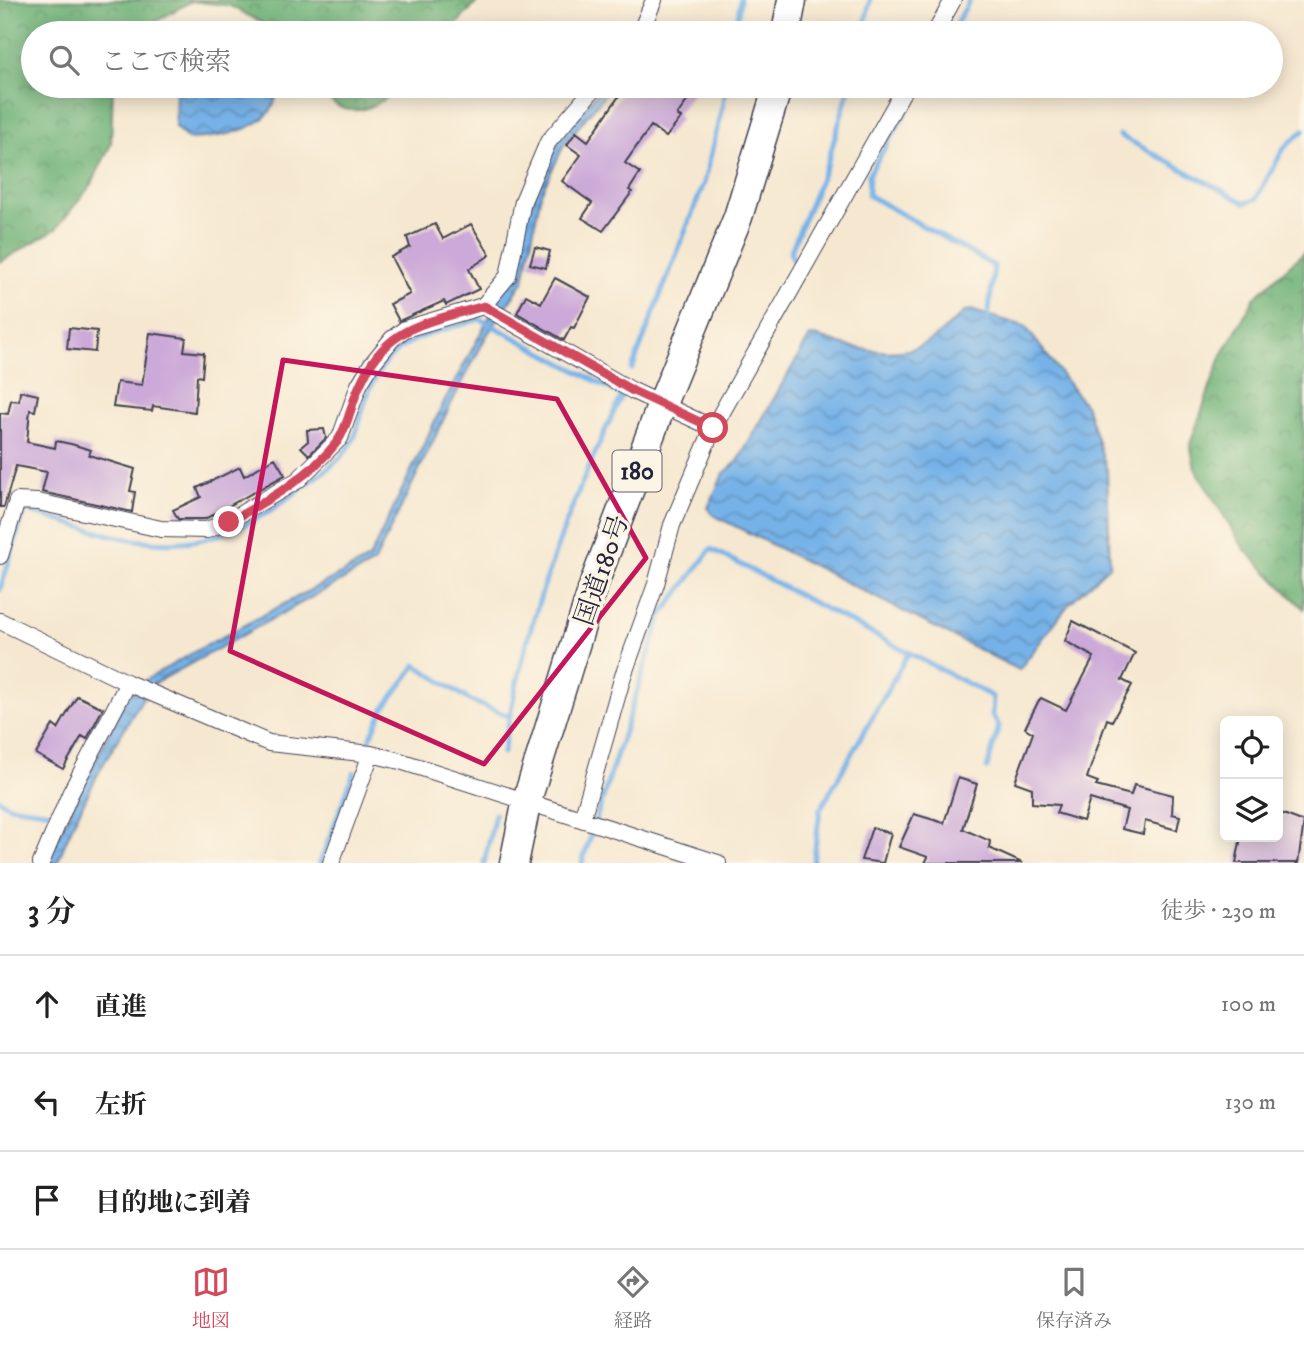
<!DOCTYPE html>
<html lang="ja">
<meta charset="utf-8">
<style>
:root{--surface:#fff;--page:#f6f6f6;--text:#222;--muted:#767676;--line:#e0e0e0;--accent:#d1495b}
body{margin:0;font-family:"IM FELL DW Pica","Noto Serif JP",serif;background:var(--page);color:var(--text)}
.controls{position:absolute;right:21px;bottom:21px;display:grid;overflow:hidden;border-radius:10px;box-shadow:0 4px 18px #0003}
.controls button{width:63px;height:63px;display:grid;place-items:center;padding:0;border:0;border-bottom:2px solid var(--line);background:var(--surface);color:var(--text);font:35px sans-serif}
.stop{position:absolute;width:21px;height:21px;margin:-16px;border:5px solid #d1495b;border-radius:50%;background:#fff}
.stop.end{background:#d1495b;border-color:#fff;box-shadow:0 2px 7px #0008}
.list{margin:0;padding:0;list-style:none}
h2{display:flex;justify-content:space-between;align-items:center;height:91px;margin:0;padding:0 28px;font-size:30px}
h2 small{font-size:23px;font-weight:400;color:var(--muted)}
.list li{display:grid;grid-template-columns:46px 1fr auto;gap:21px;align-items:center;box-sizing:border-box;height:98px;padding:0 28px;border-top:2px solid var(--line)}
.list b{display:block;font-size:26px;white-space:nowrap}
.list em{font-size:23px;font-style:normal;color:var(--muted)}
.icon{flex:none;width:38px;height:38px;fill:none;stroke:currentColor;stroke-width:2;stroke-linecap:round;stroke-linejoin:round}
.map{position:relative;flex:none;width:1304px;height:863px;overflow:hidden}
.search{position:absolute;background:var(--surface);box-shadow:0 4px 18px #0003;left:21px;right:21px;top:21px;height:77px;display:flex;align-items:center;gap:18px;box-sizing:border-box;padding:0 24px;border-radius:38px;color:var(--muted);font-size:26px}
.sheet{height:385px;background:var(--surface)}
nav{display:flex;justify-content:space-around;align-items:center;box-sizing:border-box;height:98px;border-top:2px solid var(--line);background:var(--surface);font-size:19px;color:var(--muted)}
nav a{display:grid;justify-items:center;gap:4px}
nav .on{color:var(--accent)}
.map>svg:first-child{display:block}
.forest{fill:url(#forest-crowns);stroke:#466958;stroke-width:2}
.water{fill:url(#water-waves);stroke:#4c6a92;stroke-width:2}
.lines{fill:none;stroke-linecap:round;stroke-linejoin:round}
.stream{stroke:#76b2e8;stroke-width:5}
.building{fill:#cba9d8}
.street-casing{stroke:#424051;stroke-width:18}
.highway-casing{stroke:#424051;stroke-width:31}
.street{stroke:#fff;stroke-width:16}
.highway{stroke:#fff;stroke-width:28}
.route{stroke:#d1495b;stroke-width:9}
.marked{fill:none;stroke:#c2185b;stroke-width:5;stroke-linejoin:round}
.labels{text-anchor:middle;stroke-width:7;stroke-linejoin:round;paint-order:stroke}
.shield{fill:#fcf5e5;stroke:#63616e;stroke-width:2}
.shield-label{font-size:24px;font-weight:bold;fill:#22223b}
.street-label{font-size:26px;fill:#22223b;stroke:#fcf5e5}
</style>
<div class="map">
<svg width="1304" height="863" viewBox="0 0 1304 863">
<defs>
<pattern id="forest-crowns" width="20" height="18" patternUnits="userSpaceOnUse" patternTransform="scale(1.75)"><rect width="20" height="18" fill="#6bb075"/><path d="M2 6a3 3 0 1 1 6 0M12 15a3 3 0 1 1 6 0" fill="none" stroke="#588f61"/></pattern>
<pattern id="water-waves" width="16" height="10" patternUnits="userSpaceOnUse" patternTransform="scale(1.75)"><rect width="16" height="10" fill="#76b2e8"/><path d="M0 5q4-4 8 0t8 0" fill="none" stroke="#6090bd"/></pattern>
</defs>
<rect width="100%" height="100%" fill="#fcf5e5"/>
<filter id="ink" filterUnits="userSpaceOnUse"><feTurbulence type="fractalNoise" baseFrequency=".0143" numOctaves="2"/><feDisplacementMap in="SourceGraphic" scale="14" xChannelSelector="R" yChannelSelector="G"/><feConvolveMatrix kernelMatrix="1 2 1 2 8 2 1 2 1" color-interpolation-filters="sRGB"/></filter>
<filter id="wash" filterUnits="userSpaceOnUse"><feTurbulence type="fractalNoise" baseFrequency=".00686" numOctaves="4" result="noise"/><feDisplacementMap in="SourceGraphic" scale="28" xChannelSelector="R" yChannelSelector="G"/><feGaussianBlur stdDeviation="1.57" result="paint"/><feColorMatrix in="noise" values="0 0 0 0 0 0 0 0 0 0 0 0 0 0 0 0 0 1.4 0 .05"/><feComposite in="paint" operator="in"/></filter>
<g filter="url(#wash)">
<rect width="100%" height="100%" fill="#f6e8d0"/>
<!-- forest -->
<path class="forest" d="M0,0H479L448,33H273L261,22L230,6L192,1L136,33H33V86H113L111,144L91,185L56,229L0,262Z
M319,86H399C374,112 341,124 319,86Z
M1304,252V609L1244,549L1195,468L1190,444L1221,357L1255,297Z"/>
<!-- water -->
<path class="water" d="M176,86H276C282,129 219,138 188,139L175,127Z
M602,86H612L565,143L541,193L524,280L487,335L451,404L374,563L150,686L101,768L74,822L57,863H45L126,698L144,681L199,649L369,559L445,400L491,314L549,154Z
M970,310L1025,326L1087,408L1107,470L1110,565L1069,604L1019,670L713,515L708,508L723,474L738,461L810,336C822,336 835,343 847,346C906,358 921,353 964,312Z"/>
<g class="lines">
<!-- stream -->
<path class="stream" d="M736,33L740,0
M863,33L870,0
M951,33L970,0
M922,86L869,174L868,195L994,266L988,319
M1119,135L1245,203L1256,199L1284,148L1304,130
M796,264L790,253L827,164L850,86
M632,369L704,183L727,86
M0,590L25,510C138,545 197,569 299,490C317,476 343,461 353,440C359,428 361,412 366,399C388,337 425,336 480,319L622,395C567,507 523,629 503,753
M367,745L384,708L416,665L471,701L509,716
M0,800L9,806L52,812
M320,863L354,772
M484,863L495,814
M582,863L661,616L711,549L993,697L992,715L999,726L987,768
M813,863L820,810L909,652"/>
</g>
<g id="blocks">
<!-- building -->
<path class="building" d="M626,86H698L677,115L681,118L666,137L651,126L625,163L640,173L629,190L632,192L603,231L582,218L592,203L562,181L581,155L567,145L576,132L588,141Z
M435,224L443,239L471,224L490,255L469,269L479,289L446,305L444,301L399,321L390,304L410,294L391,257L410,247L407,237Z
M535,247L550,251L546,268L530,264Z
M555,278L590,297L574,328L571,327L564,340L517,313L526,295L541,303Z
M69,328L97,331L95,352L67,349Z
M150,333L186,338L184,351L204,353L202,377L197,376L195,412L153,406L152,411L113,407L117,382L142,385Z
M20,391L38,395L35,411L30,410L27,442L55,448L56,441L71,444L91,450L89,455L135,469L130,491L135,492L132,512L42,492L47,472L16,466L4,507H0V413L8,414L11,400L19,401Z
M324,429L326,438L309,455L301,447L308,441L307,430Z
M275,458L285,475L205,519H178L173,510L201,497L197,488L240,467L244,476Z
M1073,621L1135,653L1122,680L1132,685L1112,721L1107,719L1087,778L1098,782L1096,786L1131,795L1134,785L1173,795L1172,814L1180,816L1177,830L1145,821L1143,834L1122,829L1127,810L1090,799L1083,821L1056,813L1059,805L1032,803V788L1015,782L1033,733L1025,728L1038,702L1041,698L1066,710L1094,657L1065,641Z
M77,696L103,708L87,739L82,736L63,769L36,754L53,725L58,729Z
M958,778L977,784L963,829L990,841L989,848L1022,863H925L928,857L899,847L914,814L944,823Z
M1278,812L1304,822L1298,863H1236L1241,837H1278Z
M872,828L891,833L883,863L861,860Z"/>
</g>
</g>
<g filter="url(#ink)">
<use href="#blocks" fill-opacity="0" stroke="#424051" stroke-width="2"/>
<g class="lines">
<defs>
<path id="street" d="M640,33L654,0
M935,33L953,0
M483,306L633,391L713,428L906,86
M0,556L17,501L38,502L161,529L207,530L229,521L298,480L340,438L359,385L371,365L392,339L405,329L483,306L508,276L523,201L548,142L596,86
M0,621L128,683L269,743L371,754L400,761L718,863
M582,819L623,676L656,584L672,525L713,428
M41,863L70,794L128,683
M331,863L371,754"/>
<path id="highway" d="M786,33L792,0
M514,863L527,800L595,581L662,404L738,217L778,86"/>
</defs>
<!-- street casing -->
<use href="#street" class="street-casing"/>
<!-- highway casing -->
<use href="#highway" class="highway-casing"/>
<!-- street -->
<use href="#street" class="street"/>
<!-- highway -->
<use href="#highway" class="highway"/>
</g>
</g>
<g class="lines" filter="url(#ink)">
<!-- route -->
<path class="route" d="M229,522C268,500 310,477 337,442C348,427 351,404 359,387C385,325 426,323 484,306L633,391L713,428"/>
</g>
<!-- marked area -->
<path class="marked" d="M283,360L557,399L646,558L484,764L230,651Z"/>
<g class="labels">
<!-- shield labels -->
<rect class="shield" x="612.5" y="450.5" width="49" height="41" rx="5"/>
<g class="shield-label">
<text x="637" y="479">180</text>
</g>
<!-- street labels -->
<g class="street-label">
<text transform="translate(601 570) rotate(-71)" y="9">国道180号</text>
</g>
</g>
</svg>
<div class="controls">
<button><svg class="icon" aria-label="locate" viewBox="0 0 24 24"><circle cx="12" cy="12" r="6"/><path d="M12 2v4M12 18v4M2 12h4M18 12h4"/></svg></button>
<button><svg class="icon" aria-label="layers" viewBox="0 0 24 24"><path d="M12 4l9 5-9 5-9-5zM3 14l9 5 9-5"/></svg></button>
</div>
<div class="stop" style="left:713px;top:428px"></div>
<div class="stop end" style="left:229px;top:522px"></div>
<div class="search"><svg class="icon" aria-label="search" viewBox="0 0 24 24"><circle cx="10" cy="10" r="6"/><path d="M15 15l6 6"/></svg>ここで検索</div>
</div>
<section class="sheet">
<h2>3 分<small>徒歩 · 230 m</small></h2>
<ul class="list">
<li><svg class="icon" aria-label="ahead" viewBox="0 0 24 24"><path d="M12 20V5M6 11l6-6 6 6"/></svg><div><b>直進</b></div><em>100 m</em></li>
<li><svg class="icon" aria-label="left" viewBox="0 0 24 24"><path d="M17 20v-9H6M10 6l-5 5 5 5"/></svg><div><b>左折</b></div><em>130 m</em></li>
<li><svg class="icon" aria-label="arrive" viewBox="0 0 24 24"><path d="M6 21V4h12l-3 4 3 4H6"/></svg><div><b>目的地に到着</b></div></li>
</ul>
</section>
<nav>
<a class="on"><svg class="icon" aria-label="map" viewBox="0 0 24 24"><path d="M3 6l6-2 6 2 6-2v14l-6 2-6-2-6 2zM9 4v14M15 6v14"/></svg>地図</a>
<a><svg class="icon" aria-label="directions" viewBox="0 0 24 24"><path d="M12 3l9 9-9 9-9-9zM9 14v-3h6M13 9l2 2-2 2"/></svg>経路</a>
<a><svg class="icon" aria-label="saved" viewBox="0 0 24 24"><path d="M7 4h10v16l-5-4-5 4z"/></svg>保存済み</a>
</nav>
